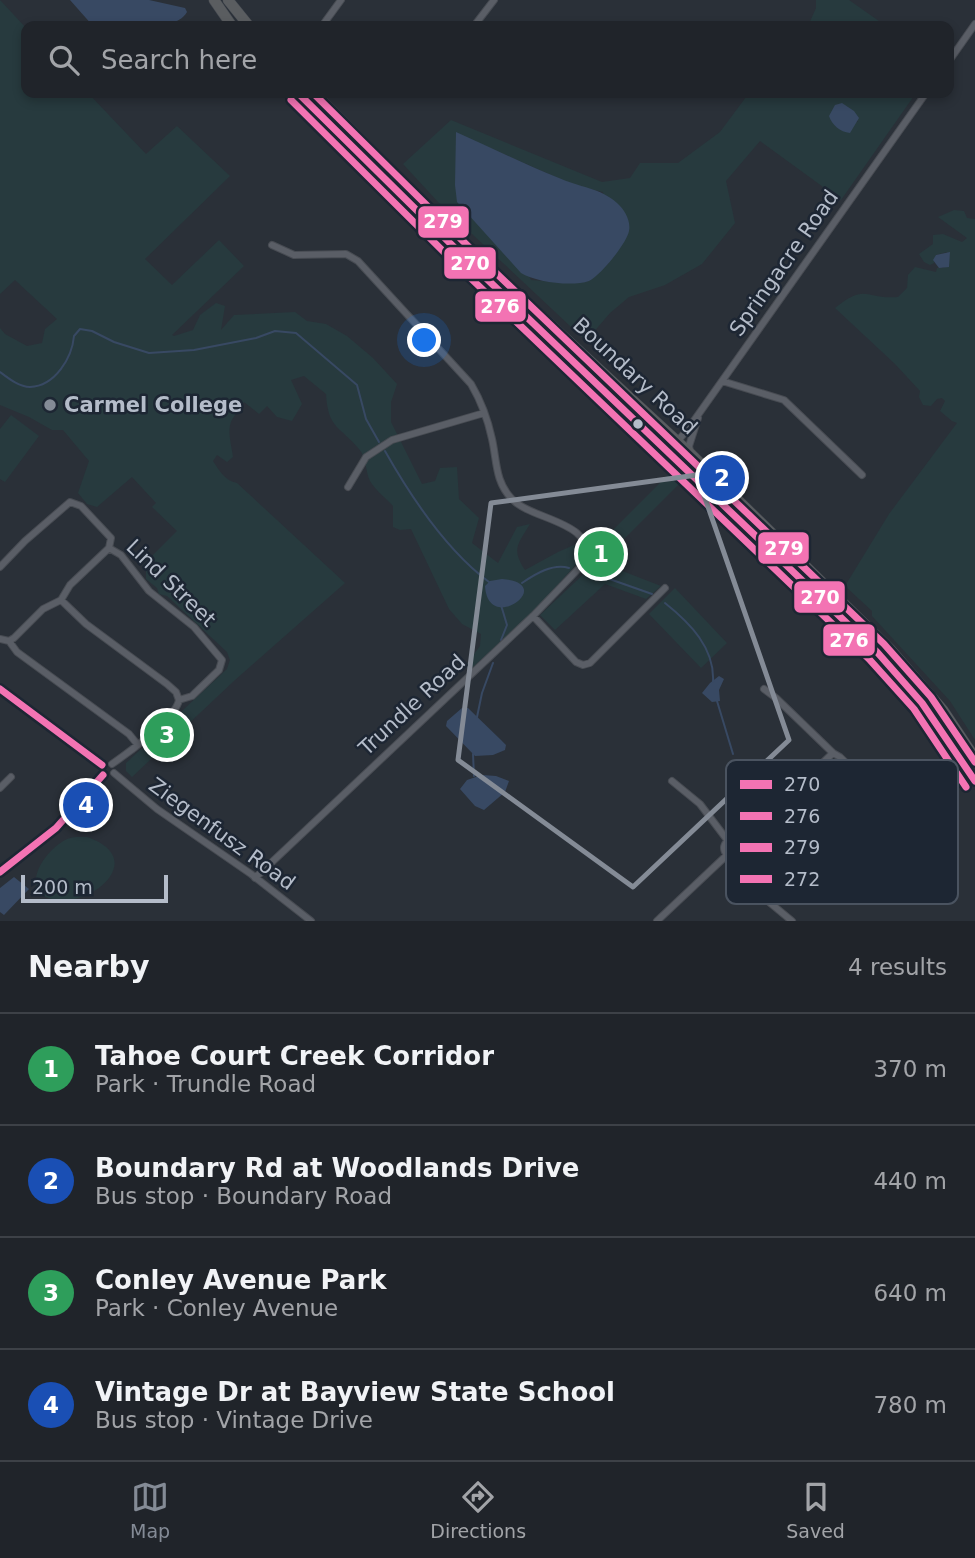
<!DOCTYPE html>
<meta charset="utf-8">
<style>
:root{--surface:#20242a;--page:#2d3036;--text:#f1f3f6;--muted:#a2a4a8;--line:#3d4147;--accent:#848b96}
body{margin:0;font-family:"DejaVu Sans",sans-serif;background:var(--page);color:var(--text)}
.scale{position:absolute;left:21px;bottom:18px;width:147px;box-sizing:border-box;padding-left:7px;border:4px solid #b4bcc9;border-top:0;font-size:19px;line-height:24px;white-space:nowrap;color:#b4bcc9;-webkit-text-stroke:5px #1d2633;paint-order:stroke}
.you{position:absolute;left:425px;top:341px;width:24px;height:24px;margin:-18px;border:5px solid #fff;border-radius:50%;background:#1a73e8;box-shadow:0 0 0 10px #1a73e833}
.badge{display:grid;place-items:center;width:46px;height:46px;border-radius:50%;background:var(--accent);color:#fff;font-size:23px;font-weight:700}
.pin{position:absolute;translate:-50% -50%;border:4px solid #fff;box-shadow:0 2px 7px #0006}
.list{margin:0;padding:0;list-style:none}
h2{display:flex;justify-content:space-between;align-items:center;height:91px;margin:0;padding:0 28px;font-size:30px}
h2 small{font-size:23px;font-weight:400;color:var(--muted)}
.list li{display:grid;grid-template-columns:46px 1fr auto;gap:21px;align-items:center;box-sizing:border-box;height:112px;padding:0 28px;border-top:2px solid var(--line)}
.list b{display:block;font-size:26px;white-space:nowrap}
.list p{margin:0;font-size:23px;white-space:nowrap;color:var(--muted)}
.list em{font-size:23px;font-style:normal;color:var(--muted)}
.icon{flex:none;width:38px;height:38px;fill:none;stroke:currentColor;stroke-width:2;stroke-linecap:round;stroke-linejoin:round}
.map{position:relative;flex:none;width:975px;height:921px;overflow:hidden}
.search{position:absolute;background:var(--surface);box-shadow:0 4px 10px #0003;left:21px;right:21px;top:21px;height:77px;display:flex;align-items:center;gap:18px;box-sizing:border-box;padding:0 24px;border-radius:14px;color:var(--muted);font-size:26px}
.sheet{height:539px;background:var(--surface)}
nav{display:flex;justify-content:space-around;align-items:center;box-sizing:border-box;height:98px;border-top:2px solid var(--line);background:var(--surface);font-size:19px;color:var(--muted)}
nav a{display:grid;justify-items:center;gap:4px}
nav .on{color:var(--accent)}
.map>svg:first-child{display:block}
.green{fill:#273a3e;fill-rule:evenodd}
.water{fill:#384963}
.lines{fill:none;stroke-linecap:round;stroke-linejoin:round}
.stream{stroke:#384963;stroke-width:2}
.minor-casing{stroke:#484c53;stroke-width:8}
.highway-casing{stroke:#474c53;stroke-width:11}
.minor{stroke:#5a5e66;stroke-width:6}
.highway{stroke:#5a5d60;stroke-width:10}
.bus-1-casing{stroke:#1d2633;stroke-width:12}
.bus-2-casing{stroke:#1d2633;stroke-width:12}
.bus-3-casing{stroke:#1d2633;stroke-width:12}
.bus-4-casing{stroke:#1d2633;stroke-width:12}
.bus-1{stroke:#f373b3;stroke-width:7}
.bus-2{stroke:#f373b3;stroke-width:7}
.bus-3{stroke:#f373b3;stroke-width:7}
.bus-4{stroke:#f373b3;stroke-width:7}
.marked{fill:none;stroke:#848b96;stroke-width:5;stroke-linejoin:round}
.poi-dot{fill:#848b96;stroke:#1d2633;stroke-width:2.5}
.bus-dot{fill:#b4bcc9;stroke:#1d2633;stroke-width:2.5}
.labels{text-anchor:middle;stroke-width:5;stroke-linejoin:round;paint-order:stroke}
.street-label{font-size:21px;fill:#b4bcc9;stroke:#1d2633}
.poi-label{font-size:21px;font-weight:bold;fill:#b4bcc9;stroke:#1d2633;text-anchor:start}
.key{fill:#1d2633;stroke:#4a5360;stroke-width:2}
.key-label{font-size:19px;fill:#b4bcc9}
.line-badge{stroke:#1d2633;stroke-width:2.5}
.badge-label{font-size:19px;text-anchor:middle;font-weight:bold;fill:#fff}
</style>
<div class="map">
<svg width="975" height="921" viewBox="0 0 975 921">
<rect width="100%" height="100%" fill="#2a3038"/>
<!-- green -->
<path class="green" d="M0,0L26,28V93H88L146,154L177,126L230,176L145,259L172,285L219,240L244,266L172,335L174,336L193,330L200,315L216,303L225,306L221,330L234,315L295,312L307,321L326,324L347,336L373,358L397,384L391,402V422L422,484L435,481L440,468L457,467L459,499L479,518L472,543L498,563L517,527L530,524C518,544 511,549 525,570L558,552L574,545L584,549L581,559L537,608L469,671L466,665L480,646L481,634L462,624L449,609L411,529L400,530L393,527V506C386,498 375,490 370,481C365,471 367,458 359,449C340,426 328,429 326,394L304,376L291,380L302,404L292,421L277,417L267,406L259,414L244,402C240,410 234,415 231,422C227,432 232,447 233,457L227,462L217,455L213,461C219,470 225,481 237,483L345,583L235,680L132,777L126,771V763L227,669L230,660L227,652L167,596L159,594L157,588L146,579V569L142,566L177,531L152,507L156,503L132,477L97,507L87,504L78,493L89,461L63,430H52L29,417L0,405V328L5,334L27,346L42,343L45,329L57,319L15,280L0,294Z
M816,0H849L886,26H808L816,8Z
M749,93H916L841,200L760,141L726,181L735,223L702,264L665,285L629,297L610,313L586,341L438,202L403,164L451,120L602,182L630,178L640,163H678L720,132ZM847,106L858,122L829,116ZM456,133L576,186L603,192L609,263L589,281L569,283L531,280Z
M954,210L964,211L967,218L975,219V740L950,701L872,616V611L845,586L889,514L957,423L952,421L940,411L945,401L942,398L937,399L931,406L923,405L919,397L920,391L895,364L835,308C867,282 865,300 898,297L907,288L908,275L915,267L936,272L937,268H944L947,252L936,255L934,263L930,265L924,262L919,254L933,244V235L943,234L962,242L967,238L938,217Z
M11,415L39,436L5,482L0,479V429Z
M671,472L681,482L604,559L612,567L661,586L646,599L605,584L555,630L540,615L589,569L594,549Z
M675,588L727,643L701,668L649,614Z
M87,837C157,861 76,921 39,893C28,874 49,849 65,840C72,836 80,837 87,837Z"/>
<!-- water -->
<path class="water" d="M70,0H149L185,8L187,12C175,34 117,26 93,26Z
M842,103L854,111L859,118L850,133C840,132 832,125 829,116L835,105Z
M456,132C490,147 524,164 559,178C578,187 601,188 617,203C625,210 631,221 629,231C627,243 600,276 589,281C572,287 535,282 521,273L457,202L455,185Z
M950,252L949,267L939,268L933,260L936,255Z
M502,579C559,583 488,636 485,586L490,581Z
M719,676L724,679L719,690L720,701L712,702L702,693L710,683Z
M462,708H468L501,740L506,745L505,750L493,755L475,756L446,726L447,721Z
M482,775L496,776L509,781L505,792L484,810L475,806L460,789L467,780Z
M14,877L29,889L4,915L0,912V888Z"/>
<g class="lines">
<!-- stream -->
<path class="stream" d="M0,372C8,378 19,387 30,387C55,386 72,358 74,336L80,329L92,331L114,342L149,353L194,350L256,338L275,331L296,333L357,385L366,419L379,442
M385,451C411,497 446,550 489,582
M590,575L601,576L652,594
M522,583C535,574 553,563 569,568
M665,603C690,623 715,648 713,682
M501,605L507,625L501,640
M717,701L733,754
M477,717L482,693L493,663
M473,754L474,776"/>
<defs>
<path id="minor" d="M322,26L341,0
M474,26L494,0
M949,61L975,24
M722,381L784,400L862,475
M669,451L688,429L926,93
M690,451L689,446L698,418
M348,487L366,457L392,440L484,413
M109,548L121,555L149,591L194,627L222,660L219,670L192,696L179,700
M0,567L25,541L70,502L81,506L111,538L109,548L70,585L61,600L43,609L14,638L9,641L0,639
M61,600L86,624L167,684L176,692L179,700C176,718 128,753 112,764
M533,616L576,662L583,665L590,663L665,588
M9,641L17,652L129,734L138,745
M0,689L102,765
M764,689L776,698L833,753L840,757L911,826L929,857
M114,773L157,809L251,874L311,921
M672,781L700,804L728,841
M0,788L11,777
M724 848a8 8 0 1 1 16 0a8 8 0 1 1-16 0Z
M738,843L833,753
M738,854L769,902L792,921
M0,872C43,843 71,815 103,775
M255,878L533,616L584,563C599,521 532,521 512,499C495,482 497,461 492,439C488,420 481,401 471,384L358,261L346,254L294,255L272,245
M657,921L727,855"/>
<path id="highway" d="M214,0L232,26
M228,0L249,26
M298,93L465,258L877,652L922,703L975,781
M314,93L485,264L690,453L891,650L943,710L975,758"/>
</defs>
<!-- minor casing -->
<use href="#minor" class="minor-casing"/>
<!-- highway casing -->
<use href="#highway" class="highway-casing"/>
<!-- minor -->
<use href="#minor" class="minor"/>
<!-- highway -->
<use href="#highway" class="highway"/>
<defs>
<path id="bus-1" d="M298,93L465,258L877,652L922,703L975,781"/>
<path id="bus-2" d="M291,100L458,266L869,659L914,709L966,787"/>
<path id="bus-3" d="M313,93L472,250L884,644L931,697L975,762"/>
<path id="bus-4" d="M0,689L102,765
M0,872L56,828L103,775"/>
</defs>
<!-- bus-1 casing -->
<use href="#bus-1" class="bus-1-casing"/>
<!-- bus-2 casing -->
<use href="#bus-2" class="bus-2-casing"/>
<!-- bus-3 casing -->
<use href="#bus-3" class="bus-3-casing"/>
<!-- bus-4 casing -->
<use href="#bus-4" class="bus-4-casing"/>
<!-- bus-1 -->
<use href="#bus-1" class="bus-1"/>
<!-- bus-2 -->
<use href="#bus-2" class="bus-2"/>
<!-- bus-3 -->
<use href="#bus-3" class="bus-3"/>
<!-- bus-4 -->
<use href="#bus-4" class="bus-4"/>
</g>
<!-- marked area -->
<path class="marked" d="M697,475L789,740L633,887L458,760L491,503Z"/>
<!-- markers -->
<circle class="poi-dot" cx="50" cy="405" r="7"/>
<circle class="bus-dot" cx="638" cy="424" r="6"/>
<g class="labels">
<!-- street labels -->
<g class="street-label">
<text transform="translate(784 263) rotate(-55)" y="7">Springacre Road</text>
<text transform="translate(635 376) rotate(43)" y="7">Boundary Road</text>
<text transform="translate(171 583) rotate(44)" y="7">Lind Street</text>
<text transform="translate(412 705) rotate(-43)" y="7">Trundle Road</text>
<text transform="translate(222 834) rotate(36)" y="7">Ziegenfusz Road</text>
</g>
<!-- poi labels -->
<g class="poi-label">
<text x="64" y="412">Carmel College</text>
</g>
</g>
<!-- legend -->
<rect x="726" y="760" width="232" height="144" rx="10" class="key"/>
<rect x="740" y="780" width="32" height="9" fill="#f373b3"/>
<rect x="740" y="812" width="32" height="8" fill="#f373b3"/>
<rect x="740" y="843" width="32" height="9" fill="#f373b3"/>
<rect x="740" y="875" width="32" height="8" fill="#f373b3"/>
<g class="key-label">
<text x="784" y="791">270</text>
<text x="784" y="823">276</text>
<text x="784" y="854">279</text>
<text x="784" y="886">272</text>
</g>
<g class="line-badge">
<rect x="417" y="205" width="53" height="34" rx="7" fill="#f373b3"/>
<rect x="443" y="246" width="54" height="34" rx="7" fill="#f373b3"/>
<rect x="474" y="290" width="53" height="33" rx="7" fill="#f373b3"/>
<rect x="757" y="531" width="53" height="34" rx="7" fill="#f373b3"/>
<rect x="793" y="580" width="53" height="34" rx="7" fill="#f373b3"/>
<rect x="822" y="623" width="54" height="34" rx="7" fill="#f373b3"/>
</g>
<g class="badge-label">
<text x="443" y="228">279</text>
<text x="470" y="270">270</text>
<text x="500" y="313">276</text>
<text x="784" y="555">279</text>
<text x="820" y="604">270</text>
<text x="849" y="647">276</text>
</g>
</svg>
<div class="scale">200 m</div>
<div class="you"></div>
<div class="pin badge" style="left:601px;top:554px;background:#2e9e5b">1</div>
<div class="pin badge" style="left:722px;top:478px;background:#1a4fb4">2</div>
<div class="pin badge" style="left:167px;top:735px;background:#2e9e5b">3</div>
<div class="pin badge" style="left:86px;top:805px;background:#1a4fb4">4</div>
<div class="search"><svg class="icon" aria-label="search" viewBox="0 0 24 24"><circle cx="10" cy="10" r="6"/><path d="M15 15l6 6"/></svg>Search here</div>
</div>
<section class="sheet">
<h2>Nearby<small>4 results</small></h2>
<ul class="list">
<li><span class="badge" style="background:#2e9e5b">1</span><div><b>Tahoe Court Creek Corridor</b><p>Park · Trundle Road</p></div><em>370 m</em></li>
<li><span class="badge" style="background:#1a4fb4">2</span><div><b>Boundary Rd at Woodlands Drive</b><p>Bus stop · Boundary Road</p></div><em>440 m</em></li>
<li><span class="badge" style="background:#2e9e5b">3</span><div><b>Conley Avenue Park</b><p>Park · Conley Avenue</p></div><em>640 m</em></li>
<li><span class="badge" style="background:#1a4fb4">4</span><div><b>Vintage Dr at Bayview State School</b><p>Bus stop · Vintage Drive</p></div><em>780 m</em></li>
</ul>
</section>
<nav>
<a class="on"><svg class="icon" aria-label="map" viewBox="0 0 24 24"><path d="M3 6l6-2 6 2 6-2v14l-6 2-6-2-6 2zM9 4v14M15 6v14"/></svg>Map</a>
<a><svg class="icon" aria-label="directions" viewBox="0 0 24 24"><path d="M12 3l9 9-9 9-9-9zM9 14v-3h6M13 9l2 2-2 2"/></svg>Directions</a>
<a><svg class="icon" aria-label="saved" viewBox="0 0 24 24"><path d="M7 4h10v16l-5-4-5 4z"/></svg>Saved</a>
</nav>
